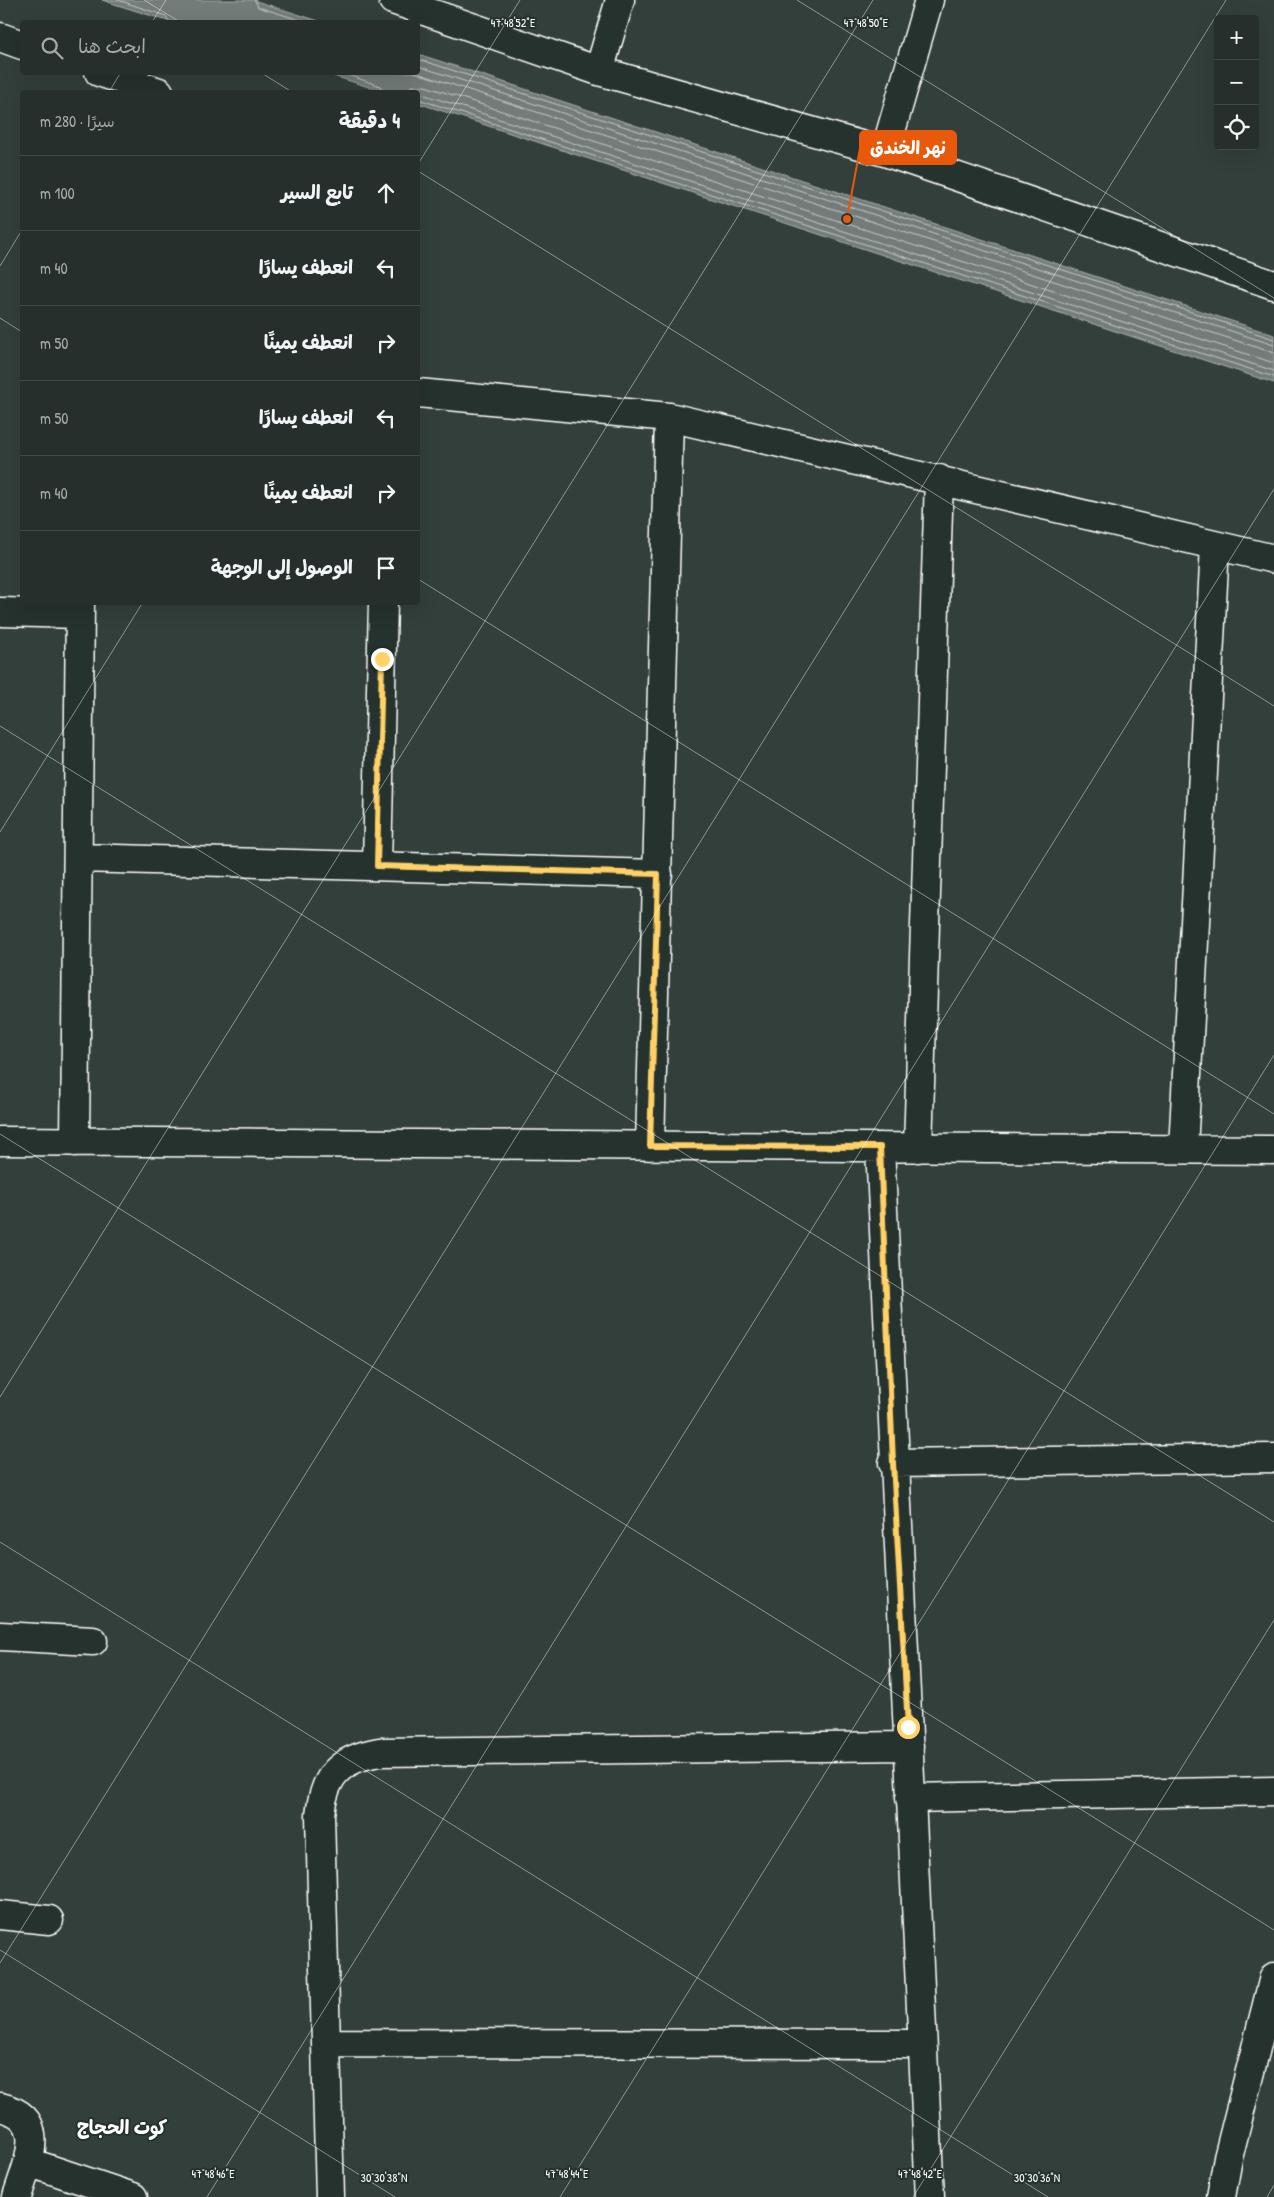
<!DOCTYPE html>
<html lang="ar">
<meta charset="utf-8">
<style>
:root{--surface:#262f2c;--page:#2e3734;--text:#f1f3f6;--muted:#a4a9a9;--line:#424a48}
body{margin:0;font-family:"Patrick Hand","Playpen Sans Arabic",sans-serif;background:var(--page);color:var(--text);direction:rtl}
.controls{position:absolute;right:15px;top:15px;display:grid;overflow:hidden;border-radius:5px;box-shadow:0 5px 20px #0002}
.controls button{width:45px;height:45px;display:grid;place-items:center;padding:0;border:0;border-bottom:1px solid var(--line);background:var(--surface);color:var(--text);font:25px sans-serif}
.stop{position:absolute;width:15px;height:15px;margin:-11px;border:4px solid #ffd166;border-radius:50%;background:#fff}
.stop.end{background:#ffd166;border-color:#fff;box-shadow:0 1px 5px #0008}
.list{margin:0;padding:0;list-style:none}
h2{display:flex;justify-content:space-between;align-items:center;height:65px;margin:0;padding:0 20px;font-size:21px}
h2 small{font-size:16px;font-weight:400;color:var(--muted)}
.list li{display:grid;grid-template-columns:32px 1fr auto;gap:15px;align-items:center;box-sizing:border-box;height:75px;padding:0 20px;border-top:1px solid var(--line)}
.list b{display:block;font-size:19px;white-space:nowrap}
.list em{font-size:16px;font-style:normal;color:var(--muted)}
.icon{flex:none;width:28px;height:28px;fill:none;stroke:currentColor;stroke-width:2;stroke-linecap:round;stroke-linejoin:round}
.map{position:relative;flex:none;width:1274px;height:2197px;overflow:hidden;direction:ltr}
.search{position:absolute;background:var(--surface);box-shadow:0 5px 20px #0002;left:20px;top:20px;width:400px;height:55px;display:flex;align-items:center;gap:12px;box-sizing:border-box;padding:0 18px;border-radius:5px;color:var(--muted);font-size:19px}
.panel{position:absolute;background:var(--surface);box-shadow:0 5px 20px #0002;left:20px;top:90px;width:400px;height:515px;border-radius:5px;direction:rtl}
.map>svg:first-child{display:block}
.water{fill:#737b78;stroke:#abb0ae}
.lines{fill:none;stroke-linecap:round;stroke-linejoin:round}
.shore{stroke:#c7cac9;stroke-width:1}
.minor-casing{stroke:#fff;stroke-width:31}
.tertiary-casing{stroke:#fff;stroke-width:31}
.minor{stroke:#26332d;stroke-width:28}
.tertiary{stroke:#26332d;stroke-width:28}
.route{stroke:#ffd166;stroke-width:6}
.ticks{fill:none;stroke:#fff;stroke-width:1;stroke-opacity:0.45}
.labels{text-anchor:middle;stroke-width:4;stroke-linejoin:round;paint-order:stroke}
.quarter-label{font-size:19px;font-weight:bold;fill:#fff;stroke:#26332d}
.ticks-label{font-size:12px;text-anchor:middle;fill:#fff;stroke:#26332d;stroke-width:4;stroke-linejoin:round;paint-order:stroke}
.leader{fill:none;stroke:#e8590c;stroke-width:2}
.callout-dot{fill:#e8590c;stroke:#26332d;stroke-width:2}
.callout{fill:#e8590c;stroke:#e8590c;stroke-width:2}
.callout-label{font-size:18px;text-anchor:middle;font-weight:bold;fill:#fff}
</style>
<div class="map">
<svg width="1274" height="2197" viewBox="0 0 1274 2197">
<rect width="100%" height="100%" fill="#333f3a"/>
<filter id="ink" filterUnits="userSpaceOnUse"><feTurbulence type="fractalNoise" baseFrequency=".02" numOctaves="2"/><feDisplacementMap in="SourceGraphic" scale="10" xChannelSelector="R" yChannelSelector="G"/><feConvolveMatrix kernelMatrix="1 2 1 2 8 2 1 2 1" color-interpolation-filters="sRGB"/></filter>
<g filter="url(#ink)">
<!-- water -->
<path class="water" d="M102,0H253L322,22H171Z
M418,54L1274,335V383L418,103V92H385L324,73L418,72Z"/>
<g class="lines">
<!-- shore -->
<path class="shore" d="M118,0L166,16L169,22
M255,0L258,7L306,22
M418,59L1274,339
M418,66L1274,345
M340,72L380,86L383,92
M414,72L1274,353
M403,92L412,86H425L1274,363
M416,92L1274,371
M418,99L1274,377"/>
<defs>
<path id="minor" d="M393,0L599,71L885,152L1274,285
M0,37L22,45
M599,71L620,0
M99,72L159,92
M885,152L929,0
M418,393L669,417L1274,559
M0,612L80,614
M79,858L658,874
M377,866L383,602
M0,1141L1274,1150
M75,1142L80,602
M650,1146L669,417
M880,1147L930,2197
M918,1148L939,479
M1183,1149L1215,546
M893,1463L1274,1458
M0,1636L93,1641
M910,1798L1274,1791
M0,1915L49,1920
M326,2043L922,2044
M0,2107C51,2118 27,2163 17,2197
M28,2162L133,2197
M330,2197L320,1815C324,1775 340,1759 379,1752L909,1746"/>
<path id="tertiary" d="M1221,2197L1228,2158L1274,1977"/>
</defs>
<!-- minor casing -->
<use href="#minor" class="minor-casing"/>
<!-- tertiary casing -->
<use href="#tertiary" class="tertiary-casing"/>
<!-- minor -->
<use href="#minor" class="minor"/>
<!-- tertiary -->
<use href="#tertiary" class="tertiary"/>
</g>
</g>
<g class="lines" filter="url(#ink)">
<!-- route -->
<path class="route" d="M382,659L377,866L658,874L650,1146L880,1147L893,1463L908,1727"/>
</g>
<!-- ticks -->
<path class="ticks" d="M144,0L180,22M797,0L1274,298M152,22L166,0M260,72L292,92M109,92L121,72M418,164L520,0M418,171L1274,706M0,266L22,230M0,318L22,332M418,579L1274,1114M0,726L1274,1522M0,832L143,602M0,1134L1274,1930M0,1397L873,0M0,1542L1048,2197M0,1950L395,2197M0,1963L1226,0M207,2197L1274,489M560,2197L1274,1055M913,2197L1274,1620M1267,2197L1274,2185"/>
<g class="labels">
<!-- quarter labels -->
<g class="quarter-label">
<text x="122" y="2134">كوت الحجاج</text>
</g>
</g>
<g class="ticks-label">
<text x="513" y="27">47°48'52"E</text>
<text x="866" y="27">47°48'50"E</text>
<text x="213" y="2178">47°48'46"E</text>
<text x="567" y="2178">47°48'44"E</text>
<text x="920" y="2178">47°48'42"E</text>
<text x="384" y="2182">30°30'38"N</text>
<text x="1037" y="2182">30°30'36"N</text>
</g>
<!-- callouts -->
<path class="leader" d="M847 219L860 148"/>
<circle class="callout-dot" cx="847" cy="219" r="5"/>
<rect class="callout" x="860" y="131" width="96" height="33" rx="5"/>
<g class="callout-label">
<text x="908" y="154">نهر الخندق</text>
</g>
</svg>
<div class="controls">
<button>+</button>
<button>−</button>
<button><svg class="icon" aria-label="locate" viewBox="0 0 24 24"><circle cx="12" cy="12" r="6"/><path d="M12 2v4M12 18v4M2 12h4M18 12h4"/></svg></button>
</div>
<div class="stop" style="left:908px;top:1727px"></div>
<div class="stop end" style="left:382px;top:659px"></div>
<div class="search"><svg class="icon" aria-label="search" viewBox="0 0 24 24"><circle cx="10" cy="10" r="6"/><path d="M15 15l6 6"/></svg>ابحث هنا</div>
<section class="panel">
<h2>4 دقيقة<small>سيرًا · 280 m</small></h2>
<ul class="list">
<li><svg class="icon" aria-label="ahead" viewBox="0 0 24 24"><path d="M12 20V5M6 11l6-6 6 6"/></svg><div><b>تابع السير</b></div><em>100 m</em></li>
<li><svg class="icon" aria-label="left" viewBox="0 0 24 24"><path d="M17 20v-9H6M10 6l-5 5 5 5"/></svg><div><b>انعطف يسارًا</b></div><em>40 m</em></li>
<li><svg class="icon" aria-label="right" viewBox="0 0 24 24"><path d="M7 20v-9h11M14 6l5 5-5 5"/></svg><div><b>انعطف يمينًا</b></div><em>50 m</em></li>
<li><svg class="icon" aria-label="left" viewBox="0 0 24 24"><path d="M17 20v-9H6M10 6l-5 5 5 5"/></svg><div><b>انعطف يسارًا</b></div><em>50 m</em></li>
<li><svg class="icon" aria-label="right" viewBox="0 0 24 24"><path d="M7 20v-9h11M14 6l5 5-5 5"/></svg><div><b>انعطف يمينًا</b></div><em>40 m</em></li>
<li><svg class="icon" aria-label="arrive" viewBox="0 0 24 24"><path d="M6 21V4h12l-3 4 3 4H6"/></svg><div><b>الوصول إلى الوجهة</b></div></li>
</ul>
</section>
</div>
